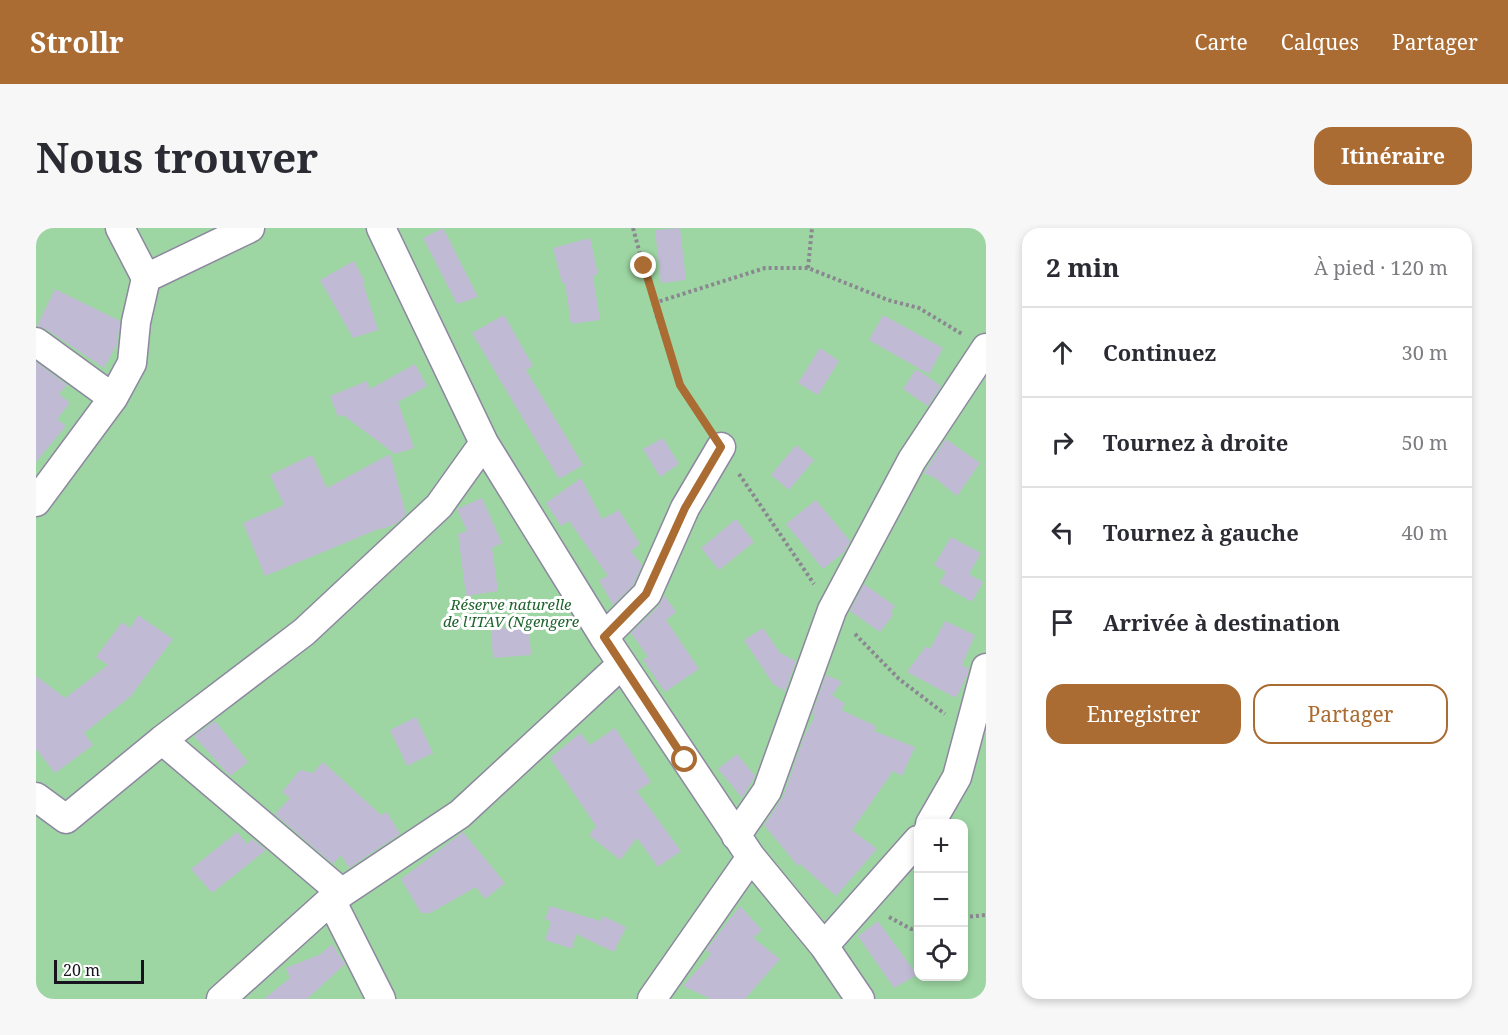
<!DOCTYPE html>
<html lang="fr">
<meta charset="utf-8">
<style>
:root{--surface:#fff;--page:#f7f7f7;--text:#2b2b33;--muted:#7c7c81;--line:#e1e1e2;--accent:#aa6c32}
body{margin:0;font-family:"Noto Serif",serif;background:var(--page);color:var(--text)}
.controls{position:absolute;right:18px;bottom:18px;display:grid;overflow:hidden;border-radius:12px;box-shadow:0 3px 9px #0003}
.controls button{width:54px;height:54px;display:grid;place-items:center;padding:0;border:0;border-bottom:2px solid var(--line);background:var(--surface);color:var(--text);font:30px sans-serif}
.scale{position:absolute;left:18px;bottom:15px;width:90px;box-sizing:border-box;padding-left:6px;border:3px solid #17141e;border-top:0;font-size:16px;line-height:21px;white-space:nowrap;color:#17141e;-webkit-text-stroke:4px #fff;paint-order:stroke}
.stop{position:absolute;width:18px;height:18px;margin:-14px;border:4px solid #aa6c32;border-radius:50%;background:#fff}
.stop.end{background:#aa6c32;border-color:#fff;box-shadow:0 2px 6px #0008}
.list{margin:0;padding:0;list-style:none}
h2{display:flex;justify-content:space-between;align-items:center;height:78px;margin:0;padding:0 24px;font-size:26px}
h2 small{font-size:20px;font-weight:400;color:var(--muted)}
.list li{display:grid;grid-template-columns:39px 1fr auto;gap:18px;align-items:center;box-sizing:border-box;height:90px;padding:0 24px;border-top:2px solid var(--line)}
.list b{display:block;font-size:22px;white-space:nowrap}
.list em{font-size:20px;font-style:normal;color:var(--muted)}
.actions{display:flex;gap:12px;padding:18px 24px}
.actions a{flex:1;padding:14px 0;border:2px solid var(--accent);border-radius:18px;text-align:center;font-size:21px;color:var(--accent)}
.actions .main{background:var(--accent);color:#fff}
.icon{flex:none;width:33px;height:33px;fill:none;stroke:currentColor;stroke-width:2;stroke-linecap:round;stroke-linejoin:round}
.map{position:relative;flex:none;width:950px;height:771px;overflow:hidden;border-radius:18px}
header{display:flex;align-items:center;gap:36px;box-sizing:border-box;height:84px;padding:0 30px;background:var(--accent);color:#fff}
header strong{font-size:28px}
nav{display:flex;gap:33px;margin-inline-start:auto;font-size:21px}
.intro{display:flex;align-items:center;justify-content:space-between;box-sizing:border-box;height:144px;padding:0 36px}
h1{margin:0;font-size:42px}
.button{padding:15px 27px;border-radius:18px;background:var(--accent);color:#fff;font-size:21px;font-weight:700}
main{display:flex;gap:36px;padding:0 36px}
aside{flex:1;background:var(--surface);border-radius:18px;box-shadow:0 3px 9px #0003}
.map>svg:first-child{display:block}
.green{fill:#9dd6a3;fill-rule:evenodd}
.building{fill:#c1bad4}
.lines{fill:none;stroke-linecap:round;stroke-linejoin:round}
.minor-casing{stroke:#8e87a0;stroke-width:31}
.path{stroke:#8a8791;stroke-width:4;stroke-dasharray:3 3;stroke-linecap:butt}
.minor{stroke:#fff;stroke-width:28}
.route{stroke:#aa6c32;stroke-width:8}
.labels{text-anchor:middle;stroke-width:6;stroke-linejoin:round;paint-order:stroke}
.park-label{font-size:15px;font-style:italic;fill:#1f642e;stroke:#fff}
</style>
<header>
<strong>Strollr</strong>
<nav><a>Carte</a><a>Calques</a><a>Partager</a></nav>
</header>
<div class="intro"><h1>Nous trouver</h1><a class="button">Itinéraire</a></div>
<main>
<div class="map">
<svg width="950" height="771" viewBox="0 0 950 771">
<rect width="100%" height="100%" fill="#f7f4ff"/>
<!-- green -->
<path class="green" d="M0,0H950V771H0ZM882,596H928V748H882Z"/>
<!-- building -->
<path class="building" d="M407,0L442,69L421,76L387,10Z
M644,0L650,52L625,55L619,2Z
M554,10L562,46L557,48L564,92L535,96L529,55H526L517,20Z
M318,33L329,54L327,55L342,102L317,110L284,52Z
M19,61L84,93L81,116L68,140L10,101L1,98Z
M468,87L497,138L490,142L547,237L523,251L436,105Z
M847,87L907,120L893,146L833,112Z
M784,120L803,133L782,167L762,155Z
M0,134L31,157L23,166L34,175L21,191L30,198L0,234Z
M379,136L391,158L362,174L378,220L359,226L307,187L302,189L294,168L331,153L334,161Z
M880,141L905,158L892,178L867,161Z
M627,210L643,236L624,249L607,221Z
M910,211L944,235L921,268L899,250L888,245Z
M760,217L778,232L753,262L735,247Z
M354,226L370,286L361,295L345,302V300L229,348L207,295L248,277L234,247L276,227L291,260Z
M545,250L566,291L583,282L604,316L595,323L606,337L597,357L577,377L563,352L572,348L533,293L525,298L510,275Z
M446,270L466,315L456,320L462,363L430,368L422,306L431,303L421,281Z
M780,272L814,313L808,324L787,341L750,296Z
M700,291L718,314L683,342L665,320Z
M915,309L945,325L933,346L947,354L936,374L903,355L910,344L898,337Z
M828,356L859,378L855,384L857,387L844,404L814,383Z
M628,367L640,384L630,392L663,441L629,464L607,432L612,429L595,405L623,378Z
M102,387L137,411L95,468L48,505L57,517L19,545L0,521V448L29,470L72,437L60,429L86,394L94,400Z
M909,393L939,407L926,437L933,441L930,450L920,470L871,444L890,418L894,421Z
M493,398L495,427L457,430L455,401Z
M727,400L744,425L760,433L749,463L737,456L708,412Z
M790,447L806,454L796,467L809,476L805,482L840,498L838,503L879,519L866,548L857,543L816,602L841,621L800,668L764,636L762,638L728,597L747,569L768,509L779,488L776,486Z
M380,489L397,525L371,538L354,502Z
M179,493L212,534L194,548L158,508Z
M579,500L615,554L601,563L645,623L622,639L601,610L584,632L553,607L560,598L514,530L544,505L554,517Z
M701,526L719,548L706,570L682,541Z
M287,534L345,587L351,584L364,606L313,640L305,627L297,636L239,586L254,570L246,564L264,542L277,545Z
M201,604L211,616L216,611L230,622L176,665L155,641Z
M427,604L469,655L449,671L440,659L394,685H385L365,651Z
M514,678L565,693L567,688L590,699L578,724L540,706L536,721L509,712L515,694L509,691Z
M704,678L726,702L717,710L744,731L709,771H675L647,758L675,726L670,722Z
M842,693L881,747L858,760L822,708Z
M296,716L309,736L271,771H228L254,750L250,740L285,726Z"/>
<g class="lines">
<defs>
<path id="minor" d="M345,0L448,215L568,409L715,629L788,718L824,771
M110,50L214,0
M0,114L77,170
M0,274L77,170L96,135L100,94L110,50L84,0
M568,409L611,366L649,280L685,219
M126,512L306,665
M0,569L30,591L126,512L268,404L403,278L448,215
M894,596L921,549L950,440
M700,608L731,563L796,382L876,232L950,120
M295,672L345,771
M788,718L882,612
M185,771L295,672L424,586L585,437
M616,771L715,629"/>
</defs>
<!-- minor casing -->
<use href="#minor" class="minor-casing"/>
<!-- path -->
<path class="path" d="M597,0L621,89L643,157L669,195
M772,40L776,0
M618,75L729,40H772L852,72L883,80L926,106
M703,246L778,356
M819,406L863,451L909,486
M853,689L875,701L882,699
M928,689L950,687"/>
<!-- minor -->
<use href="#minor" class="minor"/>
</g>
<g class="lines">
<!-- route -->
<path class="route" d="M608,38L644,157L685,219L649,280L610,366L568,409L649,532"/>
</g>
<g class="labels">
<!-- park labels -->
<g class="park-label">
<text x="475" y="382">Réserve naturelle<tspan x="475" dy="17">de l'ITAV (Ngengere</tspan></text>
</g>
</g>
</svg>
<div class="controls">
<button>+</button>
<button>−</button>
<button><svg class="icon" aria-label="locate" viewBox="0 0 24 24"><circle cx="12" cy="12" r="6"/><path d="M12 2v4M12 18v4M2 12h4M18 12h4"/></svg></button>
</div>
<div class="scale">20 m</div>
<div class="stop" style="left:649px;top:532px"></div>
<div class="stop end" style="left:608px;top:38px"></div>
</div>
<aside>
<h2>2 min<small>À pied · 120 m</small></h2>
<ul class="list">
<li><svg class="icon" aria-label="ahead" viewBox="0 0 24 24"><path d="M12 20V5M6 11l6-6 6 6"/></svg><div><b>Continuez</b></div><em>30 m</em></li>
<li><svg class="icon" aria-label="right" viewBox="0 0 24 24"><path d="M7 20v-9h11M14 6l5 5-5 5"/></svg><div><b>Tournez à droite</b></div><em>50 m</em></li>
<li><svg class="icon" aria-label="left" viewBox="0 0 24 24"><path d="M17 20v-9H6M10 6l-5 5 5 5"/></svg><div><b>Tournez à gauche</b></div><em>40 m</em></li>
<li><svg class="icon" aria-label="arrive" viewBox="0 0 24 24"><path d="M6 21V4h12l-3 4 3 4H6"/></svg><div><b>Arrivée à destination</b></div></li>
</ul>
<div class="actions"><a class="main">Enregistrer</a><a>Partager</a></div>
</aside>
</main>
